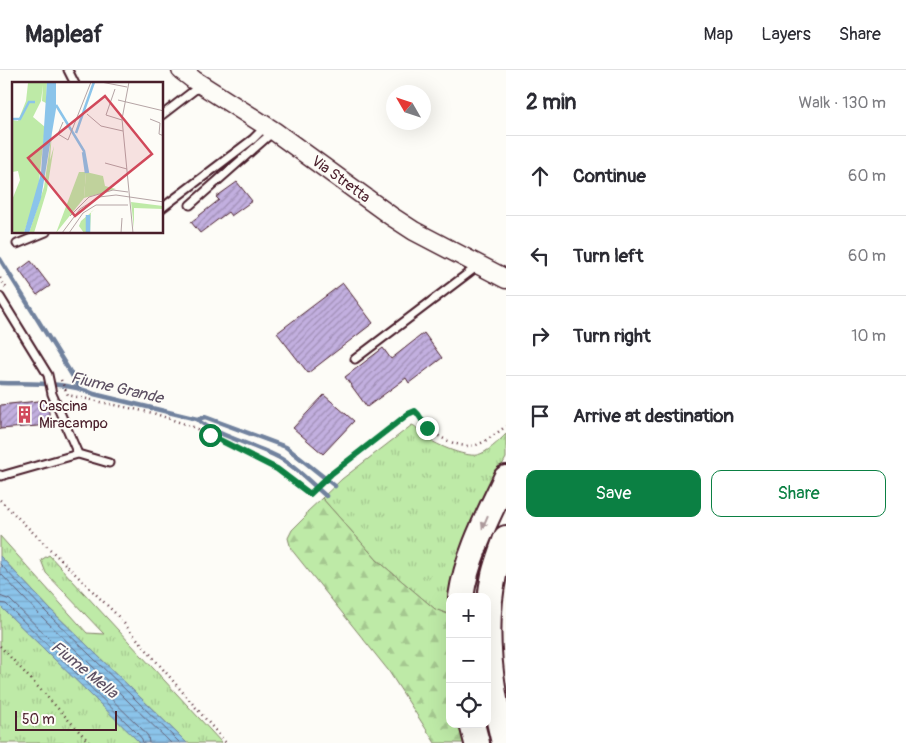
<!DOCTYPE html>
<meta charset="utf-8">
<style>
:root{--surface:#fff;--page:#f7f7f7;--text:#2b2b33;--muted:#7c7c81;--line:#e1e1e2;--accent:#0b8043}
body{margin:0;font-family:Pangolin,sans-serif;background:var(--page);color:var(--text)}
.controls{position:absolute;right:15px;bottom:15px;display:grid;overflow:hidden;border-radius:10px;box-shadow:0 5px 20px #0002}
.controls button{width:45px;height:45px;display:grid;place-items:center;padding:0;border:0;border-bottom:1px solid var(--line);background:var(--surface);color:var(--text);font:25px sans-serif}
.compass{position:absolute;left:386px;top:15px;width:45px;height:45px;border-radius:50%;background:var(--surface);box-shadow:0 5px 20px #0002;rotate:309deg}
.scale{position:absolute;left:15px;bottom:12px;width:102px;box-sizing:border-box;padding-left:5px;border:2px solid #4a1f2b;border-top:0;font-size:14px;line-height:18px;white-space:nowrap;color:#4a1f2b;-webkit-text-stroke:4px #fdfcf7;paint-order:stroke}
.stop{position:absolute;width:15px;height:15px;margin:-11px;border:4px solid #0b8043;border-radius:50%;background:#fff}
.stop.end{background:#0b8043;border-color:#fff;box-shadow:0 1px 5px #0008}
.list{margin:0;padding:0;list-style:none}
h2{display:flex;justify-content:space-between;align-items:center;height:65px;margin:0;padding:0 20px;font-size:21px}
h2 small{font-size:16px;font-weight:400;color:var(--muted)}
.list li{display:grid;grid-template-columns:32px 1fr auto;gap:15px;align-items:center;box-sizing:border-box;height:80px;padding:0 20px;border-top:1px solid var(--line)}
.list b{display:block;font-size:19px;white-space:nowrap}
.list em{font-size:16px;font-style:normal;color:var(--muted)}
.actions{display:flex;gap:10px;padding:15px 20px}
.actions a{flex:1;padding:11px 0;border:1px solid var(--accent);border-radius:10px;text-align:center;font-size:18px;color:var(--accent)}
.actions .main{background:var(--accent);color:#fff}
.icon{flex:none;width:28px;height:28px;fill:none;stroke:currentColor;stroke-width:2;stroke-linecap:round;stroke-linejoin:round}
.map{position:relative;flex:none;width:506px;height:673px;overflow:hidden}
header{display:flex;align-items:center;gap:30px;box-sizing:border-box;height:70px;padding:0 25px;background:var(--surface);border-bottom:1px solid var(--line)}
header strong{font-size:24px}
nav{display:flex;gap:28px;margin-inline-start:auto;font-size:18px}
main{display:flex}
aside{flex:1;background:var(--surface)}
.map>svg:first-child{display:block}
.grass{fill:url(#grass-tufts);stroke:#848469}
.forest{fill:url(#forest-firs);stroke:#848469}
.water{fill:url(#water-rules);stroke:#71829e}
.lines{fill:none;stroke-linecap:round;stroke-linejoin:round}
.shore{stroke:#646177;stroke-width:1}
.stream{stroke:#71829e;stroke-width:4.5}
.building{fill:url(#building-hatch);stroke:#4a1f2b}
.service-casing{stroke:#4a1f2b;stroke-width:11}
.tertiary-casing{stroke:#4a1f2b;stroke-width:21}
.trunk-casing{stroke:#4a1f2b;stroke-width:28}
.path{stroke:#4a1f2b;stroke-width:2.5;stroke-dasharray:1 4;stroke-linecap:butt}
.service{stroke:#fdfcf7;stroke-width:7}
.tertiary{stroke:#fdfcf7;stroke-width:18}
.trunk{stroke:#fdfcf7;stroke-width:24}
.oneway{fill:#ac999b}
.route{stroke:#0b8043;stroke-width:6}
.labels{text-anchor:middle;stroke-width:4;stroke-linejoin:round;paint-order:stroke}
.street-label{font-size:15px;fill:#4a1f2b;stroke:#fdfcf7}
.poi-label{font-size:15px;fill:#4a1f2b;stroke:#fdfcf7;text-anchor:start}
.water-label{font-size:16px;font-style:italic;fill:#5e5164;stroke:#fdfcf7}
.inset-river{fill:none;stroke:#8bc4ea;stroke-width:2.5}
.inset-road{fill:none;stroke:#b5a4a5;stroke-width:1}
.view{fill:#d1495b;fill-opacity:0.15;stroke:#d1495b;stroke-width:2.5}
.inset-edge{fill:none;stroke:#4a1f2b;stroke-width:2.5}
</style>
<header>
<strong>Mapleaf</strong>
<nav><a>Map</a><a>Layers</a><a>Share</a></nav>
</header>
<main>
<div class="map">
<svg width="506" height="673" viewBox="0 0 506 673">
<defs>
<pattern id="grass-tufts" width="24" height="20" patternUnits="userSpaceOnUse" patternTransform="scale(1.25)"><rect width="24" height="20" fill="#beeaa7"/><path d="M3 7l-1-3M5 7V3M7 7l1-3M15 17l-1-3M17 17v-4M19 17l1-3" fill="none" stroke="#a5c890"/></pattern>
<pattern id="forest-firs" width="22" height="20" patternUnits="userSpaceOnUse" patternTransform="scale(1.25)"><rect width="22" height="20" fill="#beeaa7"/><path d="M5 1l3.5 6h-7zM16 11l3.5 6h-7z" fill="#a5c890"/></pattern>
<pattern id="water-rules" width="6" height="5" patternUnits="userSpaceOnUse" patternTransform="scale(1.25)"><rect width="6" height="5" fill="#8bc4ea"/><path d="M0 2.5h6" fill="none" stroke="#79a8c9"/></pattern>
<pattern id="building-hatch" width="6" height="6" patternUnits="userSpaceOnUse" patternTransform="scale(1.25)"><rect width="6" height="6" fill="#c2afdf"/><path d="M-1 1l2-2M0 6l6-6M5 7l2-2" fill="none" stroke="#a08eb5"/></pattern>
</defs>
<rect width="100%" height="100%" fill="#fdfcf7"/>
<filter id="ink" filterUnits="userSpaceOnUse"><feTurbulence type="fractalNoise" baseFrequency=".02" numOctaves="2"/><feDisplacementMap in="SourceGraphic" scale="10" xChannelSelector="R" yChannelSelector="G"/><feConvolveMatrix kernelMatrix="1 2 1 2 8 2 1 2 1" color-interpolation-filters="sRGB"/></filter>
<g filter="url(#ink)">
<!-- grass -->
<path class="grass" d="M412,355C418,357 418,361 423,365C433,374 464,387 477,385C487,383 499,371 506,364V388L482,431L450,527V545L435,539L377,490L322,428L342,409Z
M0,466L87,563L104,564L46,503L41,490L49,485L222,673H187L49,538L0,486Z
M0,536L134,666L140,673H0Z"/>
<!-- forest -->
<path class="forest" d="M322,428L377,490L435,539L450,545L448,562L450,654H466L471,673H435L388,600L291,479L288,468L292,460L306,446L307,442Z"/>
<!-- water -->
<path class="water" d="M0,486L49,538L187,673H140L0,536Z"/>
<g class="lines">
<!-- shore -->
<path class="shore" d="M0,494L46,542L180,673
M0,503L41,546L171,673
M0,526L10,530L141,658L148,666L149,673
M0,533L6,534L137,663L142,669L143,673"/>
<!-- stream -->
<path class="stream" d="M0,189L80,318
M0,313C31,314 65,311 94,324L197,349C212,364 258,376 278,387C294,395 313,415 326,426
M197,349L205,347L286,377L335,416"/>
</g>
<!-- building -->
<path class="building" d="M237,112L252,131L231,146L228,142L200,163L191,152L219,130L216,127Z
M31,191L50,216L37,225L19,200Z
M343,213L373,253L308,303L277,263Z
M424,263L442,288L409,313L406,308L367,337L345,307L383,278L391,289Z
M324,325L354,351L323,384L293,358Z
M48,330L50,355L0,359V335Z"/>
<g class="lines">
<defs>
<path id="service" d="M68,0L75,14
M162,45L201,15
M190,135L274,61
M162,138L253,69L266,56
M17,174L46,162
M0,227L48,305L52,324L78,384L1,406L0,405
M355,289L479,195
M78,384L109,393"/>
<path id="tertiary" d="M181,0L194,10L274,61L391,146L414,161L506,209"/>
<path id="trunk" d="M461,527C467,485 488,446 506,408
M472,654L477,673
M504,673C491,619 482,560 494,505C497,492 502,480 506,468"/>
</defs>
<!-- service casing -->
<use href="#service" class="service-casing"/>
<!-- tertiary casing -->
<use href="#tertiary" class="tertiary-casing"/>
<!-- trunk casing -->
<use href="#trunk" class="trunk-casing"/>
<!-- path -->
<path class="path" d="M0,208L7,219
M61,310L68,325L153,343L193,357L277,399L310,424L331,404L412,342L415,341C421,346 423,355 429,359C441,369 461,379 476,375C484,373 500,361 506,356
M0,430L116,544L226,673
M0,576L90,673"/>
<!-- service -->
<use href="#service" class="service"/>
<!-- tertiary -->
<use href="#tertiary" class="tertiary"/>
<!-- trunk -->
<use href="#trunk" class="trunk"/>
</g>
<!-- one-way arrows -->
<defs><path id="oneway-solid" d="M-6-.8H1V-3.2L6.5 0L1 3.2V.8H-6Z" transform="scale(1.25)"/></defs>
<use class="oneway" href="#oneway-solid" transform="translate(485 452) rotate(113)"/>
</g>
<g class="lines" filter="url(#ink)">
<!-- route -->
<path class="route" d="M210,365L277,399L310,424L331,404L408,344L415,341L418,344L427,358"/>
</g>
<!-- icons -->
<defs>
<symbol id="building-bare" viewBox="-9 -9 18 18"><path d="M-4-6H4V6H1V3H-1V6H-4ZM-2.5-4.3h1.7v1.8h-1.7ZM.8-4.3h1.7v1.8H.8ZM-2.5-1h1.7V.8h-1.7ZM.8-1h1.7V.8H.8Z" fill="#d1495b" stroke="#fdfcf7" stroke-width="2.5" paint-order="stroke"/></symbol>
</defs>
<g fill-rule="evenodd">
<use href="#building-bare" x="12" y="332" width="25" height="25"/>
</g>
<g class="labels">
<!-- street labels -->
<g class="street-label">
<text transform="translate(341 109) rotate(36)" y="5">Via Stretta</text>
</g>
<!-- poi labels -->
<g class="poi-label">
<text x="39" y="341">Cascina<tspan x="39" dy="17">Miracampo</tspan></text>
</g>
<!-- water labels -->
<g class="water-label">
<text transform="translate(117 317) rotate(13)" y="6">Fiume Grande</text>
<text transform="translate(85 599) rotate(39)" y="6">Fiume Mella</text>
</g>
</g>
<!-- overview -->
<g transform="translate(12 12)">
<rect width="151" height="151" fill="#fdfcf7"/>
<path d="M35,0L34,21L30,19L31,3L29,19L21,35L33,45L26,108L12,151H0V118L8,98L6,89L0,90V38L6,39L14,19L16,1ZM40,50L38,78L42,64L35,108L22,151H17L32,105ZM74,90L91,94L93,104L104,107L72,116Z" fill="#beeaa7"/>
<path d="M67,90H74L72,116L44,151ZM119,120L151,124V127L122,126V146ZM83,127L79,130L78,151H72L67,144L69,139Z" fill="#beeaa7"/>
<path d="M35,0H44V27L29,116L17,151H12L29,91Z" fill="#8bc4ea"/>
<path class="inset-river" d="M44,23L72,69L76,91M0,37H8L17,20H23M64,51L82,0M71,70L74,91M75,151V133M77,151V133"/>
<path class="inset-road" d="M89,0L115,5M117,0L110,37L121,151M0,6V25M103,7L94,33L110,38M106,18L152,29M75,32L89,44L111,49M138,37L148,41L147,52L152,54M51,40L46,52L56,58L79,0M93,81L115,87M58,134L77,115L101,108L116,110M50,151L68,127L87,115L104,113L152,120M57,151L71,131L84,123H116M109,151L110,136"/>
<path class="view" d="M93,14L140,72L63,134L16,76Z"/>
<rect width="151" height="151" class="inset-edge"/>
</g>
</svg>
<div class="controls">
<button>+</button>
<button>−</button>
<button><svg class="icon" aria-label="locate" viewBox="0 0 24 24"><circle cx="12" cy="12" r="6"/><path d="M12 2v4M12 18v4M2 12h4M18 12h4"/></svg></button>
</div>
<svg class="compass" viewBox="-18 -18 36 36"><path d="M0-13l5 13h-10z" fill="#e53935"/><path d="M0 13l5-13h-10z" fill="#7c7c81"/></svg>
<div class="scale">50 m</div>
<div class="stop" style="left:210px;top:365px"></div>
<div class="stop end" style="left:427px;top:358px"></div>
</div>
<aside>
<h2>2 min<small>Walk · 130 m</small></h2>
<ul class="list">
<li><svg class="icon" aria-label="ahead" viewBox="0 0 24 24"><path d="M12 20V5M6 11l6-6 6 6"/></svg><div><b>Continue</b></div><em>60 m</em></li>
<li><svg class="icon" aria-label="left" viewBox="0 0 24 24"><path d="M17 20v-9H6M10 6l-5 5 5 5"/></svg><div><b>Turn left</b></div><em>60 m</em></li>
<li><svg class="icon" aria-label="right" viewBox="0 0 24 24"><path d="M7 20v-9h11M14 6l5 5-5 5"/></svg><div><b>Turn right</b></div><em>10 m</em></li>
<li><svg class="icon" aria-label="arrive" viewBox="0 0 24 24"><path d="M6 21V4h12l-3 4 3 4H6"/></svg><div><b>Arrive at destination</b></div></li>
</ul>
<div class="actions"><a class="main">Save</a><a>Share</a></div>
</aside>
</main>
